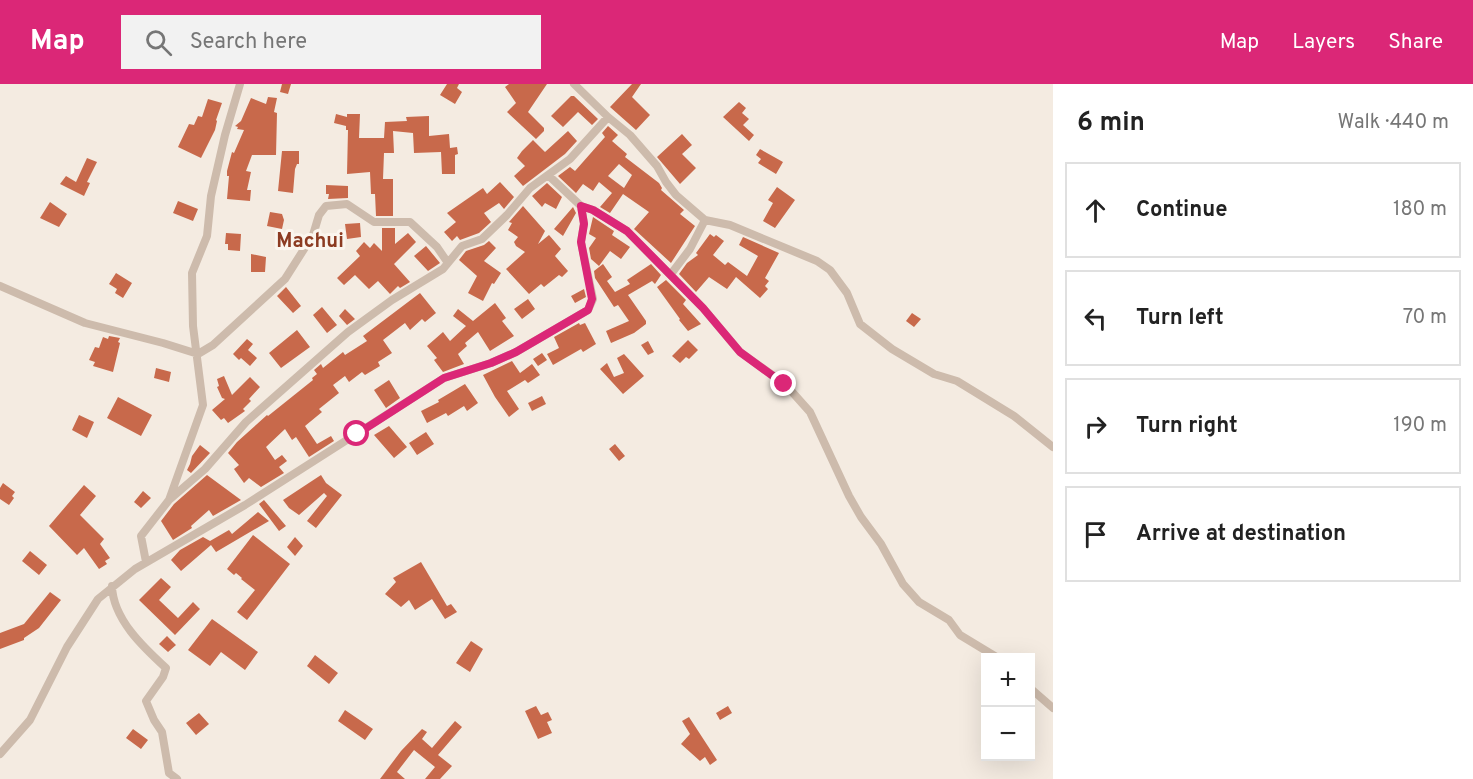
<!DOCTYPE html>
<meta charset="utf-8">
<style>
:root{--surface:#fff;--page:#f2f2f2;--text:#222;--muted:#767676;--line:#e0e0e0;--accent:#db2777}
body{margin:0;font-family:Overpass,sans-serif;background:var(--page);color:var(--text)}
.controls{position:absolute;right:18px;bottom:18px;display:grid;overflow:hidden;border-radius:0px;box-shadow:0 6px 24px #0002}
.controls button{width:54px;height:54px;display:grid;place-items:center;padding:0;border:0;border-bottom:2px solid var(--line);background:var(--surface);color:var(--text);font:30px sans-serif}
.stop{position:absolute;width:18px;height:18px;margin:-14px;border:4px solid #db2777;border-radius:50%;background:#fff}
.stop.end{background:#db2777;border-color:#fff;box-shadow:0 2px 6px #0008}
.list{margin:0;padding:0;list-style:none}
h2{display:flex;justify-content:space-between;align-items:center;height:78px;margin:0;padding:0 24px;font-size:26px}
h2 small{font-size:20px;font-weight:400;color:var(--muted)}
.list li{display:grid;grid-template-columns:39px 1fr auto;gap:18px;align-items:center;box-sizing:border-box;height:96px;margin:0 12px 12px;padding:0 12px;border:2px solid var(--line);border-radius:0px}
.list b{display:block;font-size:22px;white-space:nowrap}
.list em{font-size:20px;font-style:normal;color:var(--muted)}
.icon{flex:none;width:33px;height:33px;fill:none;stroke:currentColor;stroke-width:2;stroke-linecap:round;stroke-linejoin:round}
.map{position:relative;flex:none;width:1053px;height:695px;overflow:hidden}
header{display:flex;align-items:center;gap:36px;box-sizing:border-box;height:84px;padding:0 30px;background:var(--accent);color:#fff}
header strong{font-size:28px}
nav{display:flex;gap:33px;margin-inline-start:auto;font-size:21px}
.search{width:420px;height:54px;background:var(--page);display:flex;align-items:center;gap:15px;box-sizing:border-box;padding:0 21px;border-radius:0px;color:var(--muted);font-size:22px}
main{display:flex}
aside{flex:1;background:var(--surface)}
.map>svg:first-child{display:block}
.building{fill:#c8694b;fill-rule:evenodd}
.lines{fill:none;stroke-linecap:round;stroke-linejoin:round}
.minor{stroke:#cdbbac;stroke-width:8}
.route{stroke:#db2777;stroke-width:8}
.labels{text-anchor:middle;stroke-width:6;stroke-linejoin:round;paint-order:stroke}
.quarter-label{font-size:20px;font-weight:bold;fill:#8c3b22;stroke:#fbf5ee}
</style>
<header>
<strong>Map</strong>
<div class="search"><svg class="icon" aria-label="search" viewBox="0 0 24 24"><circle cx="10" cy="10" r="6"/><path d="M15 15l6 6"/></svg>Search here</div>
<nav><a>Map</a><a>Layers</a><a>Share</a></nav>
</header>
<main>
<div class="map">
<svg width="1053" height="695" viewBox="0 0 1053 695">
<rect width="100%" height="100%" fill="#f4ebe1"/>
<!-- building -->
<path class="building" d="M282,0H291L288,10L280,8Z
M447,0H459L457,4L462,8L455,20L440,11Z
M509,0H547L528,28L544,44V47L536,55L507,28L516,19L505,3Z
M632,0H641L632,13L650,31L636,46L610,23Z
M571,12H574L598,35L592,41L578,28L563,43L551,32Z
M268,13L277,14L274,28L277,29L276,71H252L246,87L251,88L247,106H251L250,117L227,115L229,92H227V87L232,68L234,69L244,46L237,45L238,43L235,42L241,37L251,14L266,20Z
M208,15L222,19L216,36L217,37L215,46L201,74L178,63L189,40L194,41L198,32L202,33Z
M739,18L746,24L742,29L749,35L743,41L754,51L749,57L723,33Z
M336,30L347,33V30H360L359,54H384L385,38L407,37L406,33L429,32V52L449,50L450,64L457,63L458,70L455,71V90H442L441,68L414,69L413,49L393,47L394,69H384L383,95H393V132H376L375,110H371L370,88L347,90L348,46H346V42L334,39Z
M608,42L618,51L612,57L627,70L625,73L659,99L662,104L661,106L684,126L680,130L695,142L671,179L634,145L649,128L623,110L610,129L600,123L612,109L599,98L593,107L583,100L576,109L558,92L570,83L575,87L605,53L602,49ZM619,80L632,91L624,104L608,92Z
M568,47L577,57L565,70L523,102L514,92L525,82L517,74L522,67L533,56L545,68Z
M682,50L692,61L682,70L696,84L680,100L657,73Z
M760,65L783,78L776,90L758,79L761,75L756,71Z
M282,67H299V80H297L295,85L293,109L278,107Z
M87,74L97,78L87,98L90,99L84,112L60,100L66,92L76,98Z
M500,98L514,113L504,125L499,119L484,129L491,138L479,149L460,156L457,152L452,157L444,148L456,138L447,129L483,104L487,110Z
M547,99L562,113L556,125L545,119L542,123L532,112Z
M326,101L348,102V114L328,115L329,110H326Z
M777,103L795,116L775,144L763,137L773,119L768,116Z
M178,117L198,125L193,137L173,129Z
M50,118L67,130L59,143L40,134Z
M523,122L545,147L538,160L549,151L561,165L555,172L568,187L562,193L559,191L544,203L541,200L529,210L506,185L525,168L516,162L514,158L518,153L508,146L512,139L509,138Z
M573,123L576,129L563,152L554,145Z
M270,128L282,130L284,136L282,145L267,142Z
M593,133L614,147L612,151L630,163L621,175L610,167L599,182L591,175L589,164L596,154L589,150Z
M360,139L361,153L347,155L345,140Z
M382,144H395V160L408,149L416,158L394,180L410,198L400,204L398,202L390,210L378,197L369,205L355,191L344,201L337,194L360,172L356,167L364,158L370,164L374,159L382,167Z
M226,149L241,150L240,167L228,166V160H225Z
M710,150L714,153L716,151L724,157L713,171L725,181L728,178L747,192L758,172L739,161L743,153L779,169L765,194L769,197L765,202L768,205L760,214L736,193L727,205L709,193L696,208L679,190L687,179L698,171L696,169Z
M489,157L496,164L484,177L501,189L494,200L492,199L483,217L468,209L477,192L459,176L466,167L484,161Z
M426,162L440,179L428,187L414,172Z
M251,170L266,173L265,188H251Z
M603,180L612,193L607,197L615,208L630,200L627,196L651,180L661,191L655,200L652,197L628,211L646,237V240L634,249L611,259L606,247L629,237L618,221L614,223L595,194L594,187Z
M116,189L132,199L123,214L115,209L117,205L109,200Z
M666,196L686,216L683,220L701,240L688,247L679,236L680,235L657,203Z
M286,203L301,222L293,229L277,212Z
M584,205L586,213L575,219L571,212Z
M420,209L436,229L425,238L422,235L410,246L405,239L383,256L392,269L378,278L380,282L365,291L362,288L349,298L345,292L333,301L339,309L319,325L322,328L305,342L317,360L331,352L334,357L309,373L296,353L292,356L285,345L266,363L275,376L282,371L287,377L279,383L284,389L261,403L249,394L244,399L234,385L239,381L228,369L237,358L267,331L268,332L313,296L312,294L317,290L314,286L321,280L323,284L343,268L345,271L367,257L363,252Z
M528,215L535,225L522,235L514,225Z
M495,219L506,234L502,237L514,252L490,267L478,248L465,259L467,262L458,270L464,280L443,288L434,276L437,274L427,262L443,248L450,257L466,242L453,232L458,225L473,237Z
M322,223L337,241L327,249L313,231Z
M345,225L355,235L347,241L339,232Z
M912,229L921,235L914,243L906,237Z
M579,239L580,241L585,239L596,260L583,268L581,265L553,281L547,270L559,264L554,253Z
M297,246L310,263L281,284L269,269Z
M109,252L120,254L118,258L120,259L113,288L93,282L95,278L89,276L95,263L99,264L103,253L108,255Z
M247,255L253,260L248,266L257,274L250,282L241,274L239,276L233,270Z
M688,256L698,266L689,275L686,273L680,279L672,272Z
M648,257L654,268L648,271L641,261Z
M542,269L547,276L538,282L533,275Z
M624,270L644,292L623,310L600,285L607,279L614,293L624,289L617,274Z
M512,277L520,289L532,280L540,291L528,299L525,296L507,307L519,325L509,333L495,313L483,291Z
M156,284L171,288L169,298L154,294Z
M224,292L232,311L250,293L260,303L249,315L251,317L243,325L245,327L228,339L224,334L221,336L212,326L225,315L222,314L217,303L219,302L217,295Z
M389,296L400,314L386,324L374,306Z
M465,300L478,319L467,327L464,322L448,332L446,329L427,339L421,327L439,318L438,316Z
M542,312L546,320L532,327L528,319Z
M118,313L152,331L141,352L107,334Z
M79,331L94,338L87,354L72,346Z
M389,342L407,363L394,374L374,351Z
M426,348L434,360L417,371L409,359Z
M615,360L625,372L619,377L609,365Z
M200,361L210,369L191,389L187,386L190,380L192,372Z
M207,391L241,416L213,432L209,426L191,442L192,444L173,456L161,437L174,420Z
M321,391L326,399L342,411L316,444L307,437L327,412L324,409L299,431L289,424L283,416Z
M3,399L15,408L12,412L14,414L9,421L0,415V404Z
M84,401L96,412L80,431L104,455L100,460L110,474L105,477L107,480L99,485L84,464L77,471L49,442Z
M143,407L151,414L141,424L134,418Z
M264,416L286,442L279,447L259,420Z
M258,428L269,437L216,468L211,461L181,487L171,476L180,466L203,453L210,457L229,446L232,450Z
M253,451L290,480L247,536L237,528L255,506L241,495L242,494L236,489L234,491L227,485Z
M295,453L303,462L295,472L287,463Z
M30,467L47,481L39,491L22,477Z
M421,478L447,522L451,520L457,528L445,535L432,515L415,526L409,516L401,523L385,510L396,498L393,494Z
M161,494L171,503L159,516L178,534L193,518L200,525L175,551L139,516Z
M50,508L61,516L39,544L24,554V556L0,565V549L24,540Z
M212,535L258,568L245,586L221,568L210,582L188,566Z
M167,552L176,561L168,568L159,560Z
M471,557L483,565L470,588L456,579Z
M315,571L338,589L329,600L307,582Z
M536,622L541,631L548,628L552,636L547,638L552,649L538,655L525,627Z
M728,622L732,629L720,636L716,629Z
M345,626L373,645L365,656L338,637Z
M199,629L209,640L196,651L186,639Z
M689,633L717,676L710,681L705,673L700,677L681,660L690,650L682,637Z
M455,637L462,643L438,671L452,682L440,695H425L435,683L414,666L397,688L405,695H380L401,667L422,645L427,648L422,655L432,664Z
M133,645L148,656L141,665L126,654Z"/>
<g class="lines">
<!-- minor -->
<path class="minor" d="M574,0L608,33L630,51L657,82L666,98L676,111L705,136L730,141L817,177L830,186L847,209L860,240L892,265L934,290L957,297L1014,332L1053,363
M581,122L593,126L627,147L703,224L740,268L785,300L810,328L849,412L861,433L881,460L903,500L919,518L949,536L960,551L998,574
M671,190L690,165L705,136
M0,202L85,239L163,259L198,270L213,261L285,195L313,151L319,131L326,122L347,120L374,138H410L437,163L448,179
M169,416L205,385L246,338L348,248L392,216L443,185L462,162L482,155L507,131L530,104L570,75L608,33
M146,478L141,452L169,416L203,321L193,242L192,189L207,152L211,112L225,51L240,0
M112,502C113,535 143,563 166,584L163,593L146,617L154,636L162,648L169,689L177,695
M1030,604L1053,624
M0,670L30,636L67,563L98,515L135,485L245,421L444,294L491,279L516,268L588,226L593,215L581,158L584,139L581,122L548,91"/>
</g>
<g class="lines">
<!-- route -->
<path class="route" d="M357,350L444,294L491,279L516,268L588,226L592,215L581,158L584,140L581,122L593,126L627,147L703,224L740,268L784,300"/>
</g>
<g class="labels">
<!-- quarter labels -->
<g class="quarter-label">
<text x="310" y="163">Machui</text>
</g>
</g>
</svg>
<div class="controls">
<button>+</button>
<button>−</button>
</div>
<div class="stop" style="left:357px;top:350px"></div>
<div class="stop end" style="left:784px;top:300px"></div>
</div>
<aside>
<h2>6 min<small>Walk · 440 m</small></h2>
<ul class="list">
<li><svg class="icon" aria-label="ahead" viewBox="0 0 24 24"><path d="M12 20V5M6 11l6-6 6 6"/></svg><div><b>Continue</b></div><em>180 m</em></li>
<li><svg class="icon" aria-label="left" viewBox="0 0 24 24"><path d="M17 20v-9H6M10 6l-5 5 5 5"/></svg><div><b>Turn left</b></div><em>70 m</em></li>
<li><svg class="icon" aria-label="right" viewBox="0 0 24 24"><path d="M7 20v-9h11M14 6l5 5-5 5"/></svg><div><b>Turn right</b></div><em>190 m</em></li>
<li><svg class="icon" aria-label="arrive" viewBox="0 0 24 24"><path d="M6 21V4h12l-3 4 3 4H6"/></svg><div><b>Arrive at destination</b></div></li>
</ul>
</aside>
</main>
